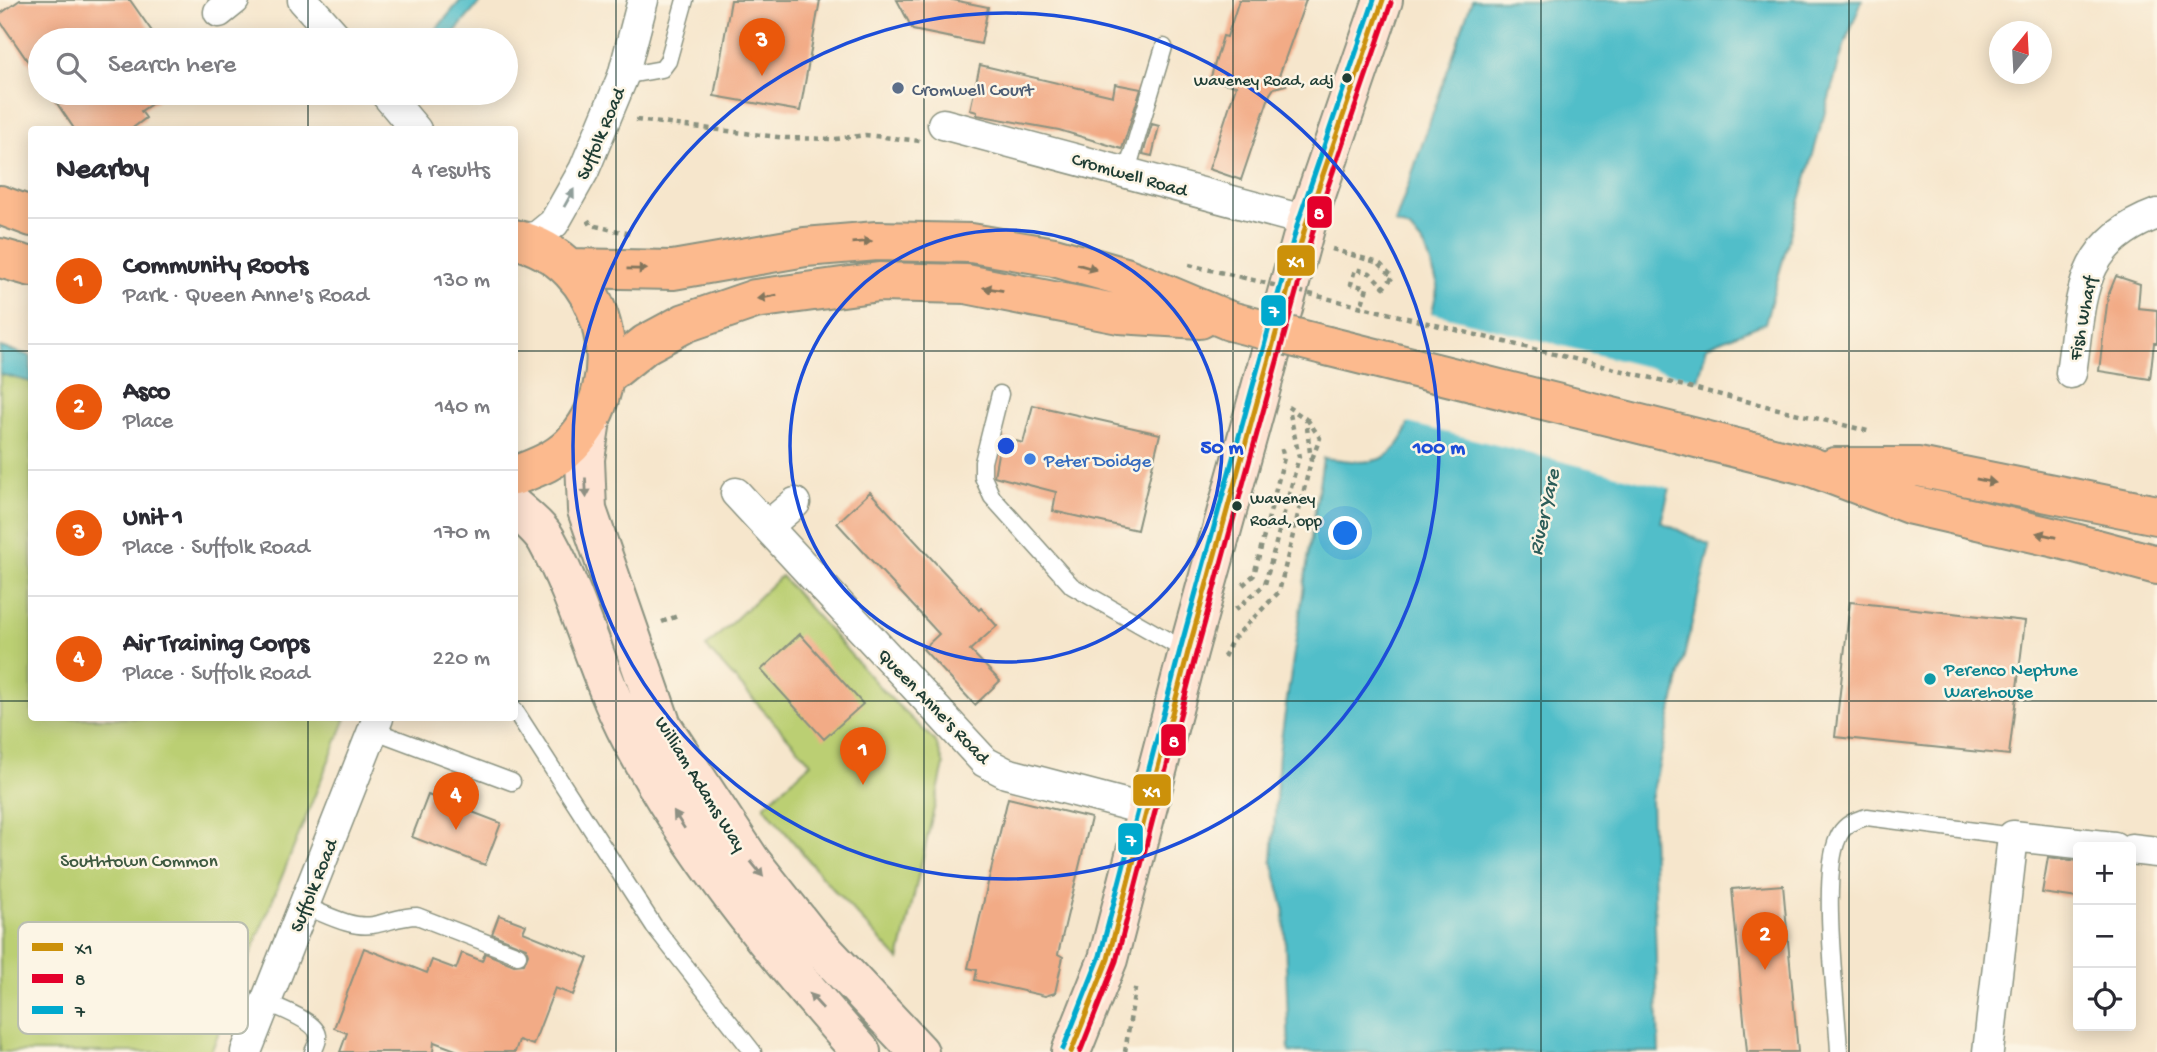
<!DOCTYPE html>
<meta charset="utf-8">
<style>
:root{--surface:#fff;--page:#f7f7f7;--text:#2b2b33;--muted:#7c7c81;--line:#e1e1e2;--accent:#ea580c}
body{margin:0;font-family:"Gochi Hand",sans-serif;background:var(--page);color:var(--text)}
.controls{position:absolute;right:21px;bottom:21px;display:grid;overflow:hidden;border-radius:7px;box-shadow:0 4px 18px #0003}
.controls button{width:63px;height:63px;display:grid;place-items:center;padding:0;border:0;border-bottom:2px solid var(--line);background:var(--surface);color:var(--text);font:35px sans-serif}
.compass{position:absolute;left:1989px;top:21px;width:63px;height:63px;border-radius:50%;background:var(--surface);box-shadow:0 4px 18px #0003;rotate:18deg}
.you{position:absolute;left:1346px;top:534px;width:24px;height:24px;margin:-18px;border:5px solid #fff;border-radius:50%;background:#1a73e8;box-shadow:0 0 0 10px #1a73e833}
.badge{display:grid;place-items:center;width:46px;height:46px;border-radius:50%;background:var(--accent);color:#fff;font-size:23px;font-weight:700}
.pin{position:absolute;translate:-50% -58px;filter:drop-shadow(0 2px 4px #0008)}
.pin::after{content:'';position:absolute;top:37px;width:24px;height:21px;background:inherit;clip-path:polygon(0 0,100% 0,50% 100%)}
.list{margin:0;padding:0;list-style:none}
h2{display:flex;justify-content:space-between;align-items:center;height:91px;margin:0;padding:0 28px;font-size:30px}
h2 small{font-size:23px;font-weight:400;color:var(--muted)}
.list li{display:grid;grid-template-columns:46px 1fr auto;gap:21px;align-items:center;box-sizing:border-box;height:126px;padding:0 28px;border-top:2px solid var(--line)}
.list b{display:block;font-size:26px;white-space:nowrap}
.list p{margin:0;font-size:23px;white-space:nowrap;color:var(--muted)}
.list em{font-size:23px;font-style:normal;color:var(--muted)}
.icon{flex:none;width:38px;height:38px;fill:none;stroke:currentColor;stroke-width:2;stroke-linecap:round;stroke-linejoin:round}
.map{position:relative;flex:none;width:2157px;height:1052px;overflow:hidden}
.search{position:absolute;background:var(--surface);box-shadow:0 4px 18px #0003;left:28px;top:28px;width:490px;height:77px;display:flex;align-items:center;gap:18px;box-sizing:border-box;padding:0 24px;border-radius:38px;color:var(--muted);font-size:26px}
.panel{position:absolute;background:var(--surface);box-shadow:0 4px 18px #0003;left:28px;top:126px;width:490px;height:595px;border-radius:7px}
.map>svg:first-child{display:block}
.green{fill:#bbcf73;stroke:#6d8654;stroke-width:2}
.water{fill:#51bec9;stroke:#387e7e;stroke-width:2}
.pier{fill:#f6e6cc}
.building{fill:#f2ab86}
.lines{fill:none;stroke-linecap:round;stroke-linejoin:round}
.lane-casing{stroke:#8a9280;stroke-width:19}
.street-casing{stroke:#8a9280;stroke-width:33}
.secondary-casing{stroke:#8a9280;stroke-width:42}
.primary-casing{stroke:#8a9280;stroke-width:42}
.path{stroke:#8a9280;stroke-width:4.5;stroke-dasharray:5 5;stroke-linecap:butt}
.lane{stroke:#fff;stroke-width:16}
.street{stroke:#fff;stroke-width:30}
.secondary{stroke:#fee3d2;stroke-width:38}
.primary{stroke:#fcba8e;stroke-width:38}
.primary-bridge-casing{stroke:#8a9280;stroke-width:42;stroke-linecap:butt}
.path-bridge{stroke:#8a9280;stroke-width:4.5;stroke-dasharray:5 5;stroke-linecap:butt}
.primary-bridge{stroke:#fcba8e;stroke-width:38}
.bus-1-casing{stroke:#fcf5e5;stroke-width:10}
.bus-2-casing{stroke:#fcf5e5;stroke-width:10}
.bus-3-casing{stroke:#fcf5e5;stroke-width:10}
.bus-1{stroke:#cc910a;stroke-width:5}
.bus-2{stroke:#e4002b;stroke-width:5}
.bus-3{stroke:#00a9ce;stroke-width:5}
.oneway{fill:#8f9e9a}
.oneway2{fill:#82755c}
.oneway3{fill:#8e9083}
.grid{fill:none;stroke:#1f3d34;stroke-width:2;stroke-opacity:0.55}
.ring{fill:none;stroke:#1d4ed8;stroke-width:3.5}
.bus-dot{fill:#1f3d34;stroke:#fcf5e5;stroke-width:2.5}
.service-dot{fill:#5c6f8a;stroke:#fcf5e5;stroke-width:2.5}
.shop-dot{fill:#3f7fe0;stroke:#fcf5e5;stroke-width:2.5}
.culture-dot{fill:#0f9aa8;stroke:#fcf5e5;stroke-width:2.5}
.labels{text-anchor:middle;stroke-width:5;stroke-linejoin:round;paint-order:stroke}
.bus-label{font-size:17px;fill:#1f3d34;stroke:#fcf5e5;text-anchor:end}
.service-label{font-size:19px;fill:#4e5e75;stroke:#fcf5e5;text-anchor:start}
.street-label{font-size:19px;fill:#1f3d34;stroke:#fcf5e5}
.shop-label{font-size:19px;fill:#366cbe;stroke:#fcf5e5;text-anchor:start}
.culture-label{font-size:19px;fill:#0d838f;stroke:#fcf5e5;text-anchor:start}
.park-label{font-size:19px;fill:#3e5a41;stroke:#fcf5e5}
.water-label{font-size:21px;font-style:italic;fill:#2c5d59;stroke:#fcf5e5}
.key{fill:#fcf5e5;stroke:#babeb0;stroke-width:2}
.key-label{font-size:19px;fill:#1f3d34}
.centre{fill:#1d4ed8;stroke:#fcf5e5;stroke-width:3.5}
.ring-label{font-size:21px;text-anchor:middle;font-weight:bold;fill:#1d4ed8;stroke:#fcf5e5;stroke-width:5;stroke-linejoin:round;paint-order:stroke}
.line-badge{stroke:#fcf5e5;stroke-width:2.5}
.badge-label{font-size:19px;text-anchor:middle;font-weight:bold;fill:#fff}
</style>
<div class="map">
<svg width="2157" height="1052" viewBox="0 0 2157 1052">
<rect width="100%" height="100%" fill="#fcf5e5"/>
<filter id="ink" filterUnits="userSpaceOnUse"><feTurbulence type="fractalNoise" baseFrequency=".0143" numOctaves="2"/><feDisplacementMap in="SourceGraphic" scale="14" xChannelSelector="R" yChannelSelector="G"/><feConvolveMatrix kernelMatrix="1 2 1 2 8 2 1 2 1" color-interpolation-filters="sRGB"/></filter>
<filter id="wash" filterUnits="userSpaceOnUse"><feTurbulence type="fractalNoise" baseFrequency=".00686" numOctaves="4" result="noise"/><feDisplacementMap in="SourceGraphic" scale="28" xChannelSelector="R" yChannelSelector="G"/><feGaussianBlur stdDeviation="1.57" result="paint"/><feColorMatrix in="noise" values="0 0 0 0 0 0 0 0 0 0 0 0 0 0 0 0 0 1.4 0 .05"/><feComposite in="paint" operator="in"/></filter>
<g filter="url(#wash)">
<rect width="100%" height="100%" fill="#f6e6cc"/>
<!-- green -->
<path class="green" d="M0,374L31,382L32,718H346L211,1052H0Z
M781,576L883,691L936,742L944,765L899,960L822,877L764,806L811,763L706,647Z"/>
<!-- water -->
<path class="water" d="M461,0H482L448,40H427Z
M1472,0H1862L1843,49L1765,323L1707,346L1661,522L1710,545L1651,799L1659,1052H1289L1284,908L1272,861L1279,753L1323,458C1361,461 1386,472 1406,432L1438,285L1425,247L1410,229L1395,223Z
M0,347L31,356V382L0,374Z"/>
<!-- pier -->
<path class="pier" d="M1428,312L1702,381L1673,489L1404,422Z"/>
<g id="blocks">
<!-- building -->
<path class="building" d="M20,0H130L158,40H40V79L0,21V14Z
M731,0H820L800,111L714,96Z
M897,0H953L988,7L981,44L913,30Z
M1239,0H1306L1279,76L1286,85L1274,88L1270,94L1241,180L1209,169L1236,86L1210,80L1223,36L1227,37Z
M980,65L1113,96L1115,84L1141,89L1122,149L1059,130L977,115V112L970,110Z
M50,93H168L141,111L146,118L130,130H75Z
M1152,124L1159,126L1152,156L1143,154Z
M2116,276L2140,284L2138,308L2157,310V343H2154L2150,379L2099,371L2108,296Z
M1033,405L1160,434L1137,530L1053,511L1056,492L994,476L1001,437L1023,443Z
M870,492L979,610L981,608L997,626L970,650L1000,681L975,705L923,649L939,634L837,523Z
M1850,602L2025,621L2009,755L1835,737Z
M800,634L863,704L824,739L761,670Z
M428,795L501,823L485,865L412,837Z
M1008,798L1091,818L1058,954L1063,957L1055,993L1045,996L975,980L977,970L968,968Z
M2048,857L2078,861V898L2042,893Z
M1783,885L1798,1052H1747L1732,889Z
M499,915L526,925L523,932L588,958L573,995L555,988L533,1045L519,1040L515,1052H461L434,1042L433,1052H340L347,1033L334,1028L364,948L427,973L432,960L456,969L462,953L482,961L485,953L514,965L524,964L528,954L526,948L492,934Z"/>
</g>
</g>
<g filter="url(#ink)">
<use href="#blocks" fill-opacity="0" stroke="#8a9280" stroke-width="2"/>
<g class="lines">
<defs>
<path id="lane" d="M623,76L662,69L668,61L685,0
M1126,174L1164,47
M1000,394L983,462V477L992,497L1072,586L1188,652
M514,709L654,926L753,1052
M373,730L512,782
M304,906C324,913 351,929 373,925C389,922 401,916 417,916L518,955
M266,1002C278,1008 317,1021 318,1036C319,1041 315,1047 313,1052
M1839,1052C1837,1004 1820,876 1838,838C1843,825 1854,820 1867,817L2013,836"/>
<path id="street" d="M303,0L339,40
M219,12L234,0
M385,93L416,130
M943,124L1307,221
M520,240L538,236L554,223L584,170L623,76L643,0
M2071,373C2082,299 2076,244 2157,214
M736,493L985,762L1006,773L1147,810
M769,525L795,503
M2131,849L2157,852
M246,1052L378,718
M1988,1052L2013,836L2114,847"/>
<path id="secondary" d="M591,420L585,459L587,510L662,726L750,860L810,936L919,1052
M514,507C525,517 540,528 547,541C581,603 597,674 630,737C692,855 773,952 861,1052
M1071,1052L1108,959L1188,652L1307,221L1383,0"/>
<path id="primary" d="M0,205L32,217
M514,239C607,260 635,379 571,445C555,461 535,468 514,476
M0,258L32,267
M569,268L673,270L805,247L877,241L971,243L1054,257L1125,277L1230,321
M1327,346L1809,466L1912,505L2056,538L2157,565
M606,376L646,344L685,323L755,299L879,282L966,284L1119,314L1200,319
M1835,467H1919L2157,515"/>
</defs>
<!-- lane casing -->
<use href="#lane" class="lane-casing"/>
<!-- street casing -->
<use href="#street" class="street-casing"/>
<!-- secondary casing -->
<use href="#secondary" class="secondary-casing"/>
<!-- primary casing -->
<use href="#primary" class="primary-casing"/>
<!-- path -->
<path class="path" d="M636,120L786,138L836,139L865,135L920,141
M588,220L591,225L631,234
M1332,249L1379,263L1393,277L1384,287L1370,273L1355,269L1351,284L1367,288L1361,307
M1189,265L1241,277
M1338,301L1868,431
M1307,419L1320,438L1312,459
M1243,585L1254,575L1284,458L1281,446
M1235,610L1265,584L1299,457L1290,414
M662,622L680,615
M1224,657L1232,640L1279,592L1311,461L1306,419L1288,407
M1125,1052L1136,983"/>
<!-- lane -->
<use href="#lane" class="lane"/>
<!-- street -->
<use href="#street" class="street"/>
<!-- secondary -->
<use href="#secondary" class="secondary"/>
<!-- primary -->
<use href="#primary" class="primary"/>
<defs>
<path id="primary-bridge" d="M1230,321L1327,346"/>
</defs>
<!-- primary-bridge casing -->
<use href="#primary-bridge" class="primary-bridge-casing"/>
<!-- path-bridge -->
<path class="path-bridge" d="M1241,277L1338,301"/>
<!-- primary-bridge -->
<use href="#primary-bridge" class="primary-bridge"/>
<defs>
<path id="bus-1" d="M1071,1052L1108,959L1188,652L1307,221L1383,0"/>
<path id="bus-2" d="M1080,1052L1116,961L1196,654L1315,224L1391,3"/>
<path id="bus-3" d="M1063,1049L1100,956L1180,650L1299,219L1374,0"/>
</defs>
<!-- bus-1 casing -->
<use href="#bus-1" class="bus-1-casing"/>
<!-- bus-2 casing -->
<use href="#bus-2" class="bus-2-casing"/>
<!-- bus-3 casing -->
<use href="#bus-3" class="bus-3-casing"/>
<!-- bus-1 -->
<use href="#bus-1" class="bus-1"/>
<!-- bus-2 -->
<use href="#bus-2" class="bus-2"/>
<!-- bus-3 -->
<use href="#bus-3" class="bus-3"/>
</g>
<!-- one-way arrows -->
<defs><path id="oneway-solid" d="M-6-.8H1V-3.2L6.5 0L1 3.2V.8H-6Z" transform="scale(1.75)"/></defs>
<use class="oneway" href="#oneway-solid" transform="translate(569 198) rotate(-61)"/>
<g class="oneway2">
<use href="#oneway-solid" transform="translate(862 242) rotate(-5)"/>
<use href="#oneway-solid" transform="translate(1087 267) rotate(16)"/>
<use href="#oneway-solid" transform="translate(637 269) rotate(1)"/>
<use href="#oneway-solid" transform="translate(993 289) rotate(-171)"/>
<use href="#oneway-solid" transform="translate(767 297) rotate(170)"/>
<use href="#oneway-solid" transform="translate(1986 481) rotate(12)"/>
<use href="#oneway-solid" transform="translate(2046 535) rotate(-167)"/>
</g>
<g class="oneway3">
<use href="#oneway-solid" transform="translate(586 488) rotate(87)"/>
<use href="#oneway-solid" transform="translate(679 820) rotate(-123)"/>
<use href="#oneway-solid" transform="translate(757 869) rotate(51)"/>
<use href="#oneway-solid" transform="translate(816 1001) rotate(-132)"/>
</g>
</g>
<!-- grid -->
<path class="grid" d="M308,0V40M616,0V1052M924,0V1052M1233,0V1052M1541,0V1052M1849,0V1052M308,93V130M0,351H32M514,351H2157M0,701H32M514,701H2157M308,718V1052"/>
<!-- distance rings -->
<g class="ring">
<circle cx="1006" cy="446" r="216"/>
<circle cx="1006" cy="446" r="433"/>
</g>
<!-- markers -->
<g class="bus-dot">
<circle cx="1347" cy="78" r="6"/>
<circle cx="1237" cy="506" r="6"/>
</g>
<circle class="service-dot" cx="898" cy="88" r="7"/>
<circle class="shop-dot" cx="1030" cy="459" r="7"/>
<circle class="culture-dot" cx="1930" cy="679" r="7"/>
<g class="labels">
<!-- bus labels -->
<g class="bus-label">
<text x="1334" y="85">Waveney Road, adj</text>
<text x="1250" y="503" text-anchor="start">Waveney<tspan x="1250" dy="22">Road, opp</tspan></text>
</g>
<!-- service labels -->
<g class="service-label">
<text x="912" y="95">Cromwell Court</text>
</g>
<!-- street labels -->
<g class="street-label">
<text transform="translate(599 133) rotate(-67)" y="7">Suffolk Road</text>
<text transform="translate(1130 173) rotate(16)" y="7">Cromwell Road</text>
<text transform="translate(2081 318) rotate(-79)" y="7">Fish Wharf</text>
<text transform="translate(935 705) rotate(46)" y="7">Queen Anne's Road</text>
<text transform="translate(702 783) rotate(58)" y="7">William Adams Way</text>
<text transform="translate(312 885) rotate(-68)" y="7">Suffolk Road</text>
</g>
<!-- shop labels -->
<g class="shop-label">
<text x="1044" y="466">Peter Doidge</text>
</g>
<!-- culture labels -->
<g class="culture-label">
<text x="1944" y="675">Perenco Neptune<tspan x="1944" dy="22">Warehouse</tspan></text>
</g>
<!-- park labels -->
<g class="park-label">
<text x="139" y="866">Southtown Common</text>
</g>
<!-- water labels -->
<g class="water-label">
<text transform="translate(1543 512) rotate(-78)" y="7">River Yare</text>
</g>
</g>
<!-- legend -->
<rect x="18" y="922" width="230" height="112" rx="10" class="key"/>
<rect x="32" y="943" width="31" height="8" fill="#cc910a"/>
<rect x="32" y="974" width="31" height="9" fill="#e4002b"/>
<rect x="32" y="1006" width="31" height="8" fill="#00a9ce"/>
<g class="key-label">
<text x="75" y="954">X1</text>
<text x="75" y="985">8</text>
<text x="75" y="1017">7</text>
</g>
<circle cx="1006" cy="446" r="10" class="centre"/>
<g class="ring-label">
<text x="1222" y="453">50 m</text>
<text x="1439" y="453">100 m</text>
</g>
<g class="line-badge">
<rect x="1306" y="195" width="27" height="34" rx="7" fill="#e4002b"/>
<rect x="1276" y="244" width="40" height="33" rx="7" fill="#cc910a"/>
<rect x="1260" y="294" width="27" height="33" rx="7" fill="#00a9ce"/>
<rect x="1160" y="723" width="27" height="34" rx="7" fill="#e4002b"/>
<rect x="1132" y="773" width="40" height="34" rx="7" fill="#cc910a"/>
<rect x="1117" y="822" width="27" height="34" rx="7" fill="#00a9ce"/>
</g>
<g class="badge-label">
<text x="1319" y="219">8</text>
<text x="1296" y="267">X1</text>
<text x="1274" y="317">7</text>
<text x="1174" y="747">8</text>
<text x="1152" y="797">X1</text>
<text x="1131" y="846">7</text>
</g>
</svg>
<div class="controls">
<button>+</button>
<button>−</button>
<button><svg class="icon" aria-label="locate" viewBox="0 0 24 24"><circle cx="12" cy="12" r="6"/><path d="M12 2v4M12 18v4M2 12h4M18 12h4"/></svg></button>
</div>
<svg class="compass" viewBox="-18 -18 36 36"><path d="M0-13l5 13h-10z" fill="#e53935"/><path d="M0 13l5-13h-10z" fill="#7c7c81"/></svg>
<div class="you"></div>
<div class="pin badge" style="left:863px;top:785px">1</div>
<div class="pin badge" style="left:1765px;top:970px">2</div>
<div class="pin badge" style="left:762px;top:76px">3</div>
<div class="pin badge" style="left:456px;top:830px">4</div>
<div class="search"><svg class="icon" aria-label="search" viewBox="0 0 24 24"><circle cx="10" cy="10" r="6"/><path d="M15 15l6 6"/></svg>Search here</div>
<section class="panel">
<h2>Nearby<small>4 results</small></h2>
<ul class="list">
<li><span class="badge">1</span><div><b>Community Roots</b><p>Park · Queen Anne's Road</p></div><em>130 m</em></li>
<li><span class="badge">2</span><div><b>Asco</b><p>Place</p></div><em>140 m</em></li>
<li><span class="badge">3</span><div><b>Unit 1</b><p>Place · Suffolk Road</p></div><em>170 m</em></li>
<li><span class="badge">4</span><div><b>Air Training Corps</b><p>Place · Suffolk Road</p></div><em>220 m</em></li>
</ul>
</section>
</div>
